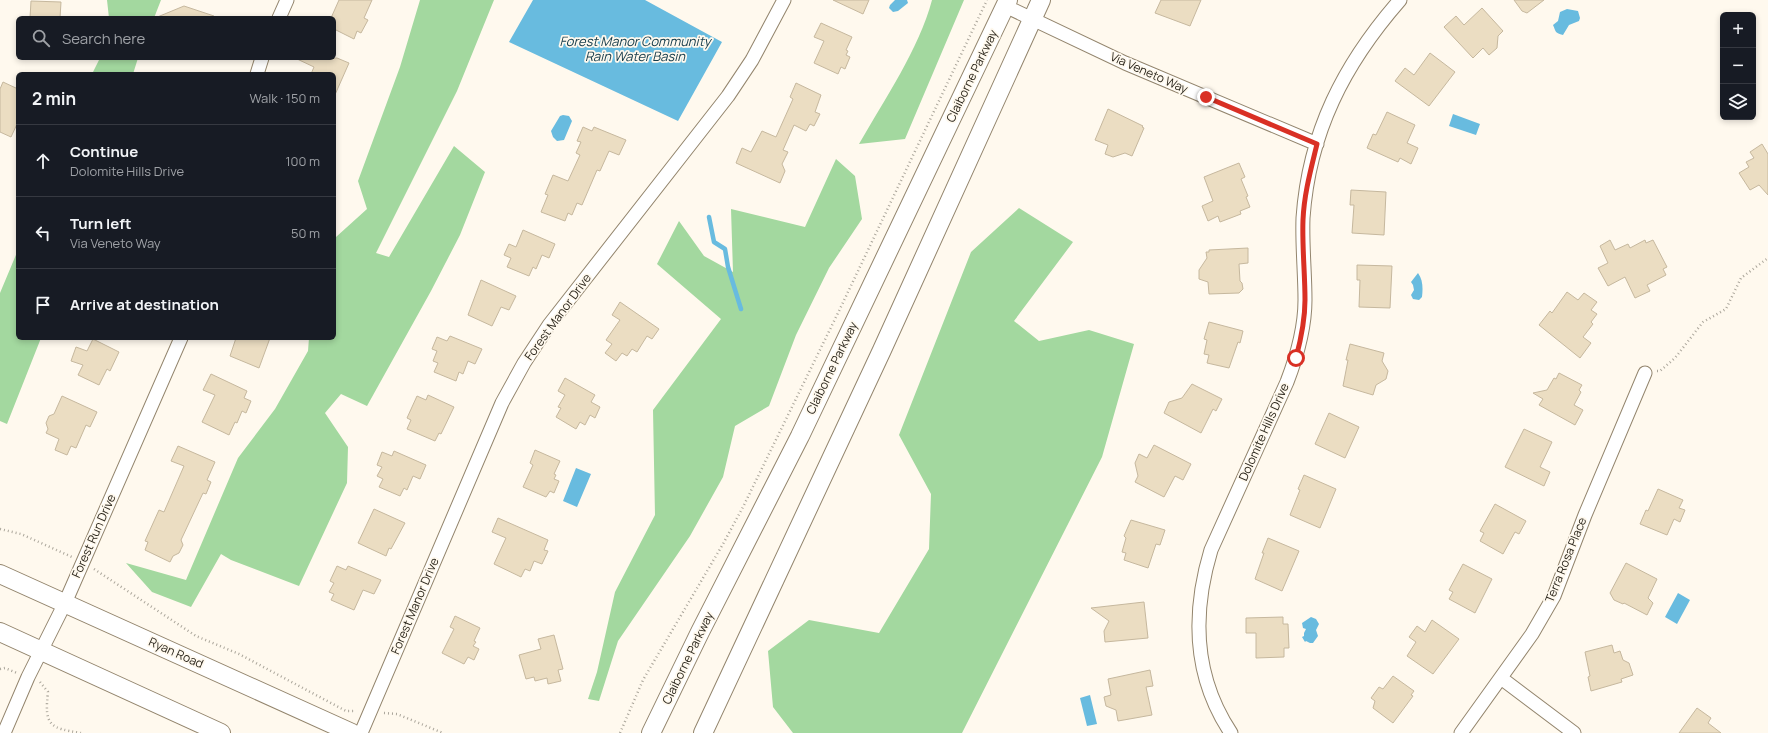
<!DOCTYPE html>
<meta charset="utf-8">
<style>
:root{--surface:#171b24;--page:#20242c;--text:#f1f3f6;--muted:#9ea1a6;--line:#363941}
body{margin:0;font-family:Manrope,sans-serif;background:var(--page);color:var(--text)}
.controls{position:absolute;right:12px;top:12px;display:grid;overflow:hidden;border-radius:6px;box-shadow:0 2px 6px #0003}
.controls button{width:36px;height:36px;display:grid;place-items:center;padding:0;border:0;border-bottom:1px solid var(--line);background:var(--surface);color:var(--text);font:20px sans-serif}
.stop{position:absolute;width:12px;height:12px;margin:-9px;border:3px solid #d93025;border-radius:50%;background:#fff}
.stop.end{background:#d93025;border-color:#fff;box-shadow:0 1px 4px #0008}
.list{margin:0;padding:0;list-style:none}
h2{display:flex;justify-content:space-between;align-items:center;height:52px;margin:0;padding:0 16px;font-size:17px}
h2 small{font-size:13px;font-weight:400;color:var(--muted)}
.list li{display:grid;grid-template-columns:26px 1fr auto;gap:12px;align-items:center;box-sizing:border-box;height:72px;padding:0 16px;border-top:1px solid var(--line)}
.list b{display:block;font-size:15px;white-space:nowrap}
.list p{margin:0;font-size:13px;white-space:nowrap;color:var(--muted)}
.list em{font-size:13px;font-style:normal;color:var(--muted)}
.icon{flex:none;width:22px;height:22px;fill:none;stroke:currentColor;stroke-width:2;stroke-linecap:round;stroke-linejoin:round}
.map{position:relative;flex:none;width:1768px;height:733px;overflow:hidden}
.search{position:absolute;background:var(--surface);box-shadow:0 2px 6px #0003;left:16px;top:16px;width:320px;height:44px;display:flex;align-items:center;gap:10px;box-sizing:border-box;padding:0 14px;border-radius:6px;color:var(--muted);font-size:15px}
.panel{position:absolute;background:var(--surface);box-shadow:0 2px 6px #0003;left:16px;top:72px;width:320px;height:268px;border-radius:6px}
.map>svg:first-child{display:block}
.forest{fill:#a3d89f}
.water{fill:#68bbdf}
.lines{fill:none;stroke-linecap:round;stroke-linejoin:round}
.stream{stroke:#68bbdf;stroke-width:4.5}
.building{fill:#ebddc2;stroke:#c6b89e}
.minor-casing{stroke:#93856d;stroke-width:15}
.secondary-casing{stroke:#93856d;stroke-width:20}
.path{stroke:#aba69b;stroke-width:2.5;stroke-dasharray:1 3;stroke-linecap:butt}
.minor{stroke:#fff;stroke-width:13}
.secondary{stroke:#fff;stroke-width:18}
.route{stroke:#d93025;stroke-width:5}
.labels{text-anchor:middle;stroke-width:3.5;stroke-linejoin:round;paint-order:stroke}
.street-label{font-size:12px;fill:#2b261c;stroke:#fff9ee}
.water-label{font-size:13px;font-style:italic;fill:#143a49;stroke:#fff9ee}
</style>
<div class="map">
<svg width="1768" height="733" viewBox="0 0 1768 733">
<rect width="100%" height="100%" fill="#fff9ee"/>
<!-- forest -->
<path class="forest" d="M107,0H161L154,18H109Z
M420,0H494L457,91L376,253L389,257L454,146L485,172L460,235L431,291L367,406L341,394L325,413L348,447L347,483L299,586L231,560L221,554L191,607L152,592L126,563L186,580L238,458L275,409L308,351L309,338H334V269L336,237L367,209L358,181L400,67Z
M932,0H964L905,139L859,144C884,100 919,49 932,0Z
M100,58H138L133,74H92Z
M836,159L855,176L862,219L829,268L796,335L769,406L735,426L723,477L690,536L618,641L599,701L588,699L597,672L615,592L655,515L653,410L721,319L657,264L679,221L704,256L733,272L731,209L805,227Z
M1019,208L1073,242L1014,321L1039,341L1089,330L1134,344L1102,457L962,733H793L773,707L768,651L809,620L879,633L929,549L931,494L899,435L971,252Z
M18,250V338H41L7,424L0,421V293Z"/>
<!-- water -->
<path class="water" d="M533,0H645L722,42L678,121L509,42Z
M895,0H907L908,3L898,11L893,12L889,8L890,5Z
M1567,9L1578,11L1580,18L1579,21L1569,25L1563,35C1555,33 1556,32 1553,25L1558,21L1560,12Z
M1453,114L1480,124L1476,135L1449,126Z
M563,115L569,116L572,121L564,140L557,141L553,137L551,131L560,116Z
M1418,273C1423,280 1423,288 1422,297L1419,300L1413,299L1411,295L1414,290L1413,285L1411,282Z
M576,468L591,474L577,507L563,501Z
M1678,593L1690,600L1677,624L1665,617Z
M1311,617L1316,619L1319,624L1316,630L1318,636L1313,643H1310L1306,641L1305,642L1302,637L1304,636V633L1306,629L1303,628L1302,623Z
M1090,695L1097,724L1087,726L1080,698Z"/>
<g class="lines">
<!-- stream -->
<path class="stream" d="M709,217L714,242L725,249L728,267L741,309"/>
</g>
<!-- building -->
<path class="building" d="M339,0H372L364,18L368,20L361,33L357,31L354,39L334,29V18H331Z
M833,0H869L863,14Z
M1161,0H1201L1190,26L1155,13Z
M1514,0H1544L1527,13L1522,11Z
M31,1L61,2L60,18H30Z
M184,6L214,16V18H155Z
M1482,8L1503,31L1498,36L1497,48L1489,55L1483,48L1473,58L1444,27L1456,16L1464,25Z
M821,23L852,37L846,50L848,51L846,55L850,57L845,69L841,67L838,74L814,63L824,41L814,37Z
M1430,53L1455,72L1429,106L1395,81L1405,68L1414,75Z
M295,58H337L349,63L334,97V74H311L314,67Z
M3,82L18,89V122L11,137L0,132V89Z
M796,83L821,95L815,112L820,114L814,126L810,124L806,131L794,125L783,150L788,152L782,164L785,171L780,183L736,163L742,148L751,152L762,131L776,137L793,99L790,97Z
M1108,109L1143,126L1142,127L1144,128L1132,156L1125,153L1113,157L1105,154L1108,145L1095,140Z
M1387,112L1415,125L1407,143L1418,148L1411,164L1400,158L1398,162L1367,148L1373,134L1376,135Z
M583,127L592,131L594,127L626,140L619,155L609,151L600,171L597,170L582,205L577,203L572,215L568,213L565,221L541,212L548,195L545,194L553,175L568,181L580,155L576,153L581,142L577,141Z
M1762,144L1768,154V195L1759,185L1750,190L1739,173L1749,167L1746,162L1754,158L1750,152Z
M1239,163L1245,177L1241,179L1248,196L1246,197L1250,207L1240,211L1241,214L1220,222L1218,216L1208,221L1202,206L1213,201L1204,177Z
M1351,190L1386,192L1384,235L1352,233L1354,205H1350Z
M523,230L555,244L549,258L542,255L536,269L533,267L529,276L507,267L511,258L504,255L509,244L516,247Z
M1610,240L1615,250L1628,244L1630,248L1645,240L1646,243L1653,240L1667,267L1663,269L1666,275L1647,285L1650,291L1635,298L1625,277L1608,286L1598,268L1608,263L1600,246Z
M1248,248V263L1239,264L1240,281L1242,283L1243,289L1239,293L1209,294L1208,282L1199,279V270L1207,258L1206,252H1209V250Z
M1357,265L1392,266L1390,308L1359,307L1360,280H1357Z
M481,280L516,296L509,310L501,307L492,326L468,315Z
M1567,292L1578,300L1584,293L1597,302L1591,310L1597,314L1591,322L1593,324L1583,337L1591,343L1580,358L1539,325L1550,311L1552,313Z
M620,302L659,329L652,339L647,336L637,352L632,349L627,356L622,353L616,361L605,353L612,344L606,340L620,320L612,315Z
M1209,322L1243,331L1240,343L1238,342L1229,368L1207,363L1209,355L1204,354L1207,340L1204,339Z
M450,336L482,349L475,364L468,361L463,374L459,372L456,381L434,372L438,363L433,361L437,351L432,349L437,337L447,341Z
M236,338H270L259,368L230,356Z
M93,339L119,352L110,371L107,369L99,385L78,375L83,365L71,361L76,347L87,351Z
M1350,344L1384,353L1382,361L1388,371L1386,379L1376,385L1373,395L1343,386L1348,360H1346Z
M1559,373L1582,385L1579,390L1581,392L1574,405L1583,410L1575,425L1539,405L1543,399L1533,393L1547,390L1554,378L1556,379Z
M211,374L247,391L244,398L251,401L246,413L242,411L237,423L235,422L229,435L202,422L215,395L203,390Z
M565,378L595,395L591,402L600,407L595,418L590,415L585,425L580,422L576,429L556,417L561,408L558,407L565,395L558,391Z
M1192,384L1222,399L1216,411L1213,409L1201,433L1164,413L1169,402L1182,398Z
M428,395L454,407L441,434L439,433L435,441L407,429L411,420L407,418L417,396L426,400Z
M62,396L97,412L90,427L86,425L76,448L71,446L67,455L55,450L59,439L46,433L48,429L46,423L49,416L54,414Z
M1329,413L1359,427L1345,458L1315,444Z
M1524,429L1552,442L1540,467L1550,472L1544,486L1505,467Z
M1154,445L1191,464L1183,480L1175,476L1164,497L1135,482L1138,476L1135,463L1139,454L1147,458Z
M178,446L215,462L207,480L211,482L206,494L203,493L181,540L183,545L179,553L173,556L170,562L145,550L148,542L145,541L159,510L164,512L184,466L171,461Z
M535,450L560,461L554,474L556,475L554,479L559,481L554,493L550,491L546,497L523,487L533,465L530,463Z
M394,451L426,465L420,479L413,476L407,490L404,488L400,496L379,487L383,479L377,476L382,467L377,465L382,452L392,456Z
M1304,475L1336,489L1320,528L1290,515L1300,490L1298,489Z
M1658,489L1683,500L1679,508L1685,510L1680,522L1674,519L1667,535L1640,524L1646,510L1648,511Z
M1495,504L1526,521L1519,534L1515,532L1503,554L1480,541L1484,533L1480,531Z
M374,509L405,523L391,549L389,548L386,556L358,543Z
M498,518L548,540L544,550L548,551L542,564L534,561L530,571L525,569L521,577L494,564L506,538L492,532Z
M1131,520L1165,530L1160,545L1156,544L1148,568L1124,560L1126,553L1122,552L1126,538L1124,536Z
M1268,538L1299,551L1282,591L1255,579L1264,553H1262Z
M1626,563L1657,579L1648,598L1653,603L1647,615L1624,603L1623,604L1614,600L1610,593Z
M1463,564L1492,579L1475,613L1449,599L1453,592L1449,590Z
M337,566L346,570L348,566L381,580L374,594L363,590L354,610L331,600L334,594L329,592L334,583L330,581Z
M1144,602L1148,638L1105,642L1104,631L1109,621L1091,608Z
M455,616L480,628L474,641L476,642L473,646L479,649L474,660L468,657L464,664L442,653L454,629L450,627Z
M1283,617V624H1288L1289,648H1284V657L1256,658V633H1246V618Z
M1432,620L1459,639L1433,674L1407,656L1416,642L1409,637L1417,626L1425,632Z
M554,635L563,669L558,670L561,681L548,684L547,678L535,681L534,677L526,679L519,655L541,649L538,639Z
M1612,645L1614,653L1620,651L1623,660L1629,663L1633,675L1621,679L1622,682L1591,691L1588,677L1590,676L1585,652Z
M1150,670L1153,686L1146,687L1152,715L1118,721L1116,710L1106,706L1104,697L1111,695L1108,679Z
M1393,676L1414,691L1411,695L1413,696L1393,723L1373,708L1375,701L1371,698L1379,687L1383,689Z
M1697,708L1711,718L1708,723L1721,733H1679Z"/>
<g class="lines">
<defs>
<path id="minor" d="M1005,6L1125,63L1317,144
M279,18L287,0
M257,74L262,58
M1501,678L1574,733
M4,733L28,677L65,603L181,338
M361,733L502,403L524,363L549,325L728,96L752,60L784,0
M1231,733C1193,676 1192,613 1211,550L1287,382C1297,356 1305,329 1305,300C1305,273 1302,245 1303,218C1309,132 1344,64 1400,0
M1461,733L1532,634L1554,596L1585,515L1645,373"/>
<path id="secondary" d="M0,574L352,733
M0,632L221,733
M651,733L700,632L800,436L1008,0
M703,733L882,350L1041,0"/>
</defs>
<!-- minor casing -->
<use href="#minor" class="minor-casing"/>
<!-- secondary casing -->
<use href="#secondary" class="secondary-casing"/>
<!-- path -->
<path class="path" d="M1657,371H1660L1675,358L1703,322L1726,309L1741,278L1768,258
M0,529L21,534L72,557
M94,569L196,636L239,654L346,711H355
M0,669L5,668L17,673
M40,682L48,692C44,726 50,728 81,733
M384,713L397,714L443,733
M620,733L643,680L723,544L743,507L838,313L987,0"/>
<!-- minor -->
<use href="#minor" class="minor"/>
<!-- secondary -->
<use href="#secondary" class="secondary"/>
</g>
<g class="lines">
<!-- route -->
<path class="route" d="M1206,97L1317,144C1311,169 1304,194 1303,220C1302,247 1305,273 1305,300C1305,320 1301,339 1296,358"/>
</g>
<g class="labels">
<!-- street labels -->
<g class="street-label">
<text transform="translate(1149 73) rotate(24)" y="4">Via Veneto Way</text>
<text transform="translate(972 76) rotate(-64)" y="4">Claiborne Parkway</text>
<text transform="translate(558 317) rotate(-54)" y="4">Forest Manor Drive</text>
<text transform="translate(832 368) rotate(-64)" y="4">Claiborne Parkway</text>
<text transform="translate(1264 432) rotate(-66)" y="4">Dolomite Hills Drive</text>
<text transform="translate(94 536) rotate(-66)" y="4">Forest Run Drive</text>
<text transform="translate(1566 560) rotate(-68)" y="4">Terra Rosa Place</text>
<text transform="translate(415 606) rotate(-67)" y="4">Forest Manor Drive</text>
<text transform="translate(176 653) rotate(24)" y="4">Ryan Road</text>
<text transform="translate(688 658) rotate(-64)" y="4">Claiborne Parkway</text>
</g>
<!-- water labels -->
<g class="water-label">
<text x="635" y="46">Forest Manor Community<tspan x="635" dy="15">Rain Water Basin</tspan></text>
</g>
</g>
</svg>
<div class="controls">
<button>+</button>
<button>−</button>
<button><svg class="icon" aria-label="layers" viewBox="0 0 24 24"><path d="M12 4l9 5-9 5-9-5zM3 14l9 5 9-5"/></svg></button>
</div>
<div class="stop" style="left:1296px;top:358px"></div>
<div class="stop end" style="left:1206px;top:97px"></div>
<div class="search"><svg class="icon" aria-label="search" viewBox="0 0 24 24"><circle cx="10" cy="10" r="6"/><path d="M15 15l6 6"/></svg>Search here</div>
<section class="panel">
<h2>2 min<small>Walk · 150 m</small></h2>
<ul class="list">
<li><svg class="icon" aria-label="ahead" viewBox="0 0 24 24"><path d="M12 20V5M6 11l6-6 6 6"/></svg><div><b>Continue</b><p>Dolomite Hills Drive</p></div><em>100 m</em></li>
<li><svg class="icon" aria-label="left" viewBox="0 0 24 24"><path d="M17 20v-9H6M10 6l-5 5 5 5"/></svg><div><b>Turn left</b><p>Via Veneto Way</p></div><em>50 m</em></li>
<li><svg class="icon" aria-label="arrive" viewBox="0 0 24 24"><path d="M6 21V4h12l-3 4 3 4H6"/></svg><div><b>Arrive at destination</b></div></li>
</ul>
</section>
</div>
